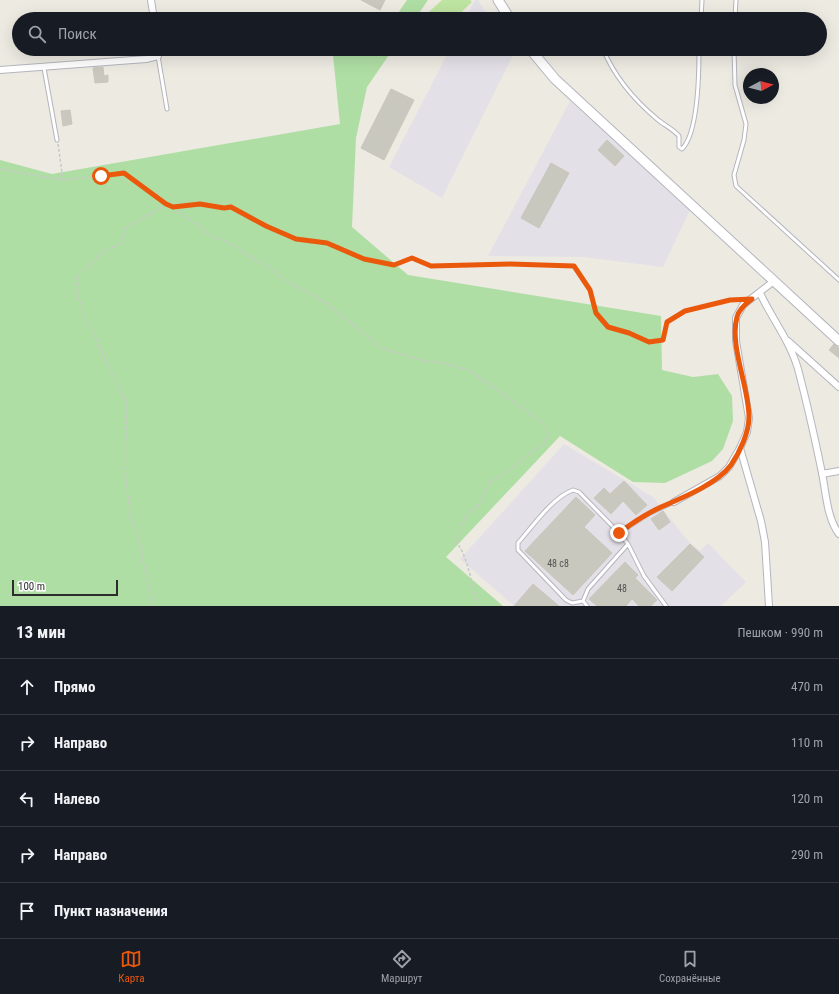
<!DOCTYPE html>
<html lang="ru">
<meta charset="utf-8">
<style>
:root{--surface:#171b24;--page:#242831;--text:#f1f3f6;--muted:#9ea1a6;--line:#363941;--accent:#ea580c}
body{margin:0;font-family:"Roboto Condensed",sans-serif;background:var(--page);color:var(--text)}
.compass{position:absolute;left:743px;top:68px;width:36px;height:36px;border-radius:50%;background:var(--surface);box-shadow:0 4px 16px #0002;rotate:83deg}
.scale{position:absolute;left:12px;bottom:10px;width:106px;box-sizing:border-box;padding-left:4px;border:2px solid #2d2d2d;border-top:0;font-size:11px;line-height:14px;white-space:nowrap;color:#2d2d2d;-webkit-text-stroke:3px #fff;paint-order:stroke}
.stop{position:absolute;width:12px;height:12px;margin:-9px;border:3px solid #ea580c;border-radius:50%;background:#fff}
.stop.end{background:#ea580c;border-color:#fff;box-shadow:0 1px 4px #0008}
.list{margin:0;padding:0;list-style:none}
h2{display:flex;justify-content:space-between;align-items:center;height:52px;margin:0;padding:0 16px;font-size:17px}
h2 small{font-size:13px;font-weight:400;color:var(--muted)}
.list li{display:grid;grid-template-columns:26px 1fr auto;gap:12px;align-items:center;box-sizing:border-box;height:56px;padding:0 16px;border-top:1px solid var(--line)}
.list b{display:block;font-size:15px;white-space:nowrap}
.list em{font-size:13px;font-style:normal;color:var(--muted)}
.icon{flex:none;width:22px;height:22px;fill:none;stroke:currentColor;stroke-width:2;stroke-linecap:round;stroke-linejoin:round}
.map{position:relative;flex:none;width:839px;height:606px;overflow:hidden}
.search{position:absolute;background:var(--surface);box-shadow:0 4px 16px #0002;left:12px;right:12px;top:12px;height:44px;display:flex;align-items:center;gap:10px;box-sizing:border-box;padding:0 14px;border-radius:22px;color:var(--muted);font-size:15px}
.sheet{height:332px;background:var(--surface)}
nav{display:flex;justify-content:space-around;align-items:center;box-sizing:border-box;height:56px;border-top:1px solid var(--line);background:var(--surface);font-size:11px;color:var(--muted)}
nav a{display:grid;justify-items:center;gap:2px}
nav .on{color:var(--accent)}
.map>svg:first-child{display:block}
.industrial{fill:#e3e1e7}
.green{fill:#afdea4}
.pitch{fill:#bee4a1}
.building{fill:#c9c8bf;stroke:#c9c6bb}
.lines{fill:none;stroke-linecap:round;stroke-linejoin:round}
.lane-casing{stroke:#b5b5bf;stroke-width:5}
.street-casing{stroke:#b5b5bf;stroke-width:8}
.secondary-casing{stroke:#b5b5bf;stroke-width:11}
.path{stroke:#c8c8c8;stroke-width:1.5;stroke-dasharray:3 2;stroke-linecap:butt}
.lane{stroke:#fff;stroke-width:3}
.street{stroke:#fff;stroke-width:6}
.secondary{stroke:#fff;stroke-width:9}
.route{stroke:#ea580c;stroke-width:5}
.labels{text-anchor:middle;stroke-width:3;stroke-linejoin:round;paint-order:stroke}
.number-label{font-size:10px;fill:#545452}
</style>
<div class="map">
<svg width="839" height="606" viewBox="0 0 839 606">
<rect width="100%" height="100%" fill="#edeae2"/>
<!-- industrial -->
<path class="industrial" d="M475,0H478L490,19H465Z
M450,49H510L513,55L442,198L389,167Z
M570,101L691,208L663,267L583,257L488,256Z
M564,444L653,497L689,542L700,551L708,543L746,582L721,606H514L460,559Z"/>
<!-- green -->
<path class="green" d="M407,0H428L415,19H394Z
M371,49H393L367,87L356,138L352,227L408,275L661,316L662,370L693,377L718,374L732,396L733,421L723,449L712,461L665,483L633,482L560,436L446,557L503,606H0V160L52,174L340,124L333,55L367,54Z"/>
<!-- pitch -->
<path class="pitch" d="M442,0H470L472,2L454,19H421Z"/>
<!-- building -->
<path class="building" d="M361,0H385L380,10Z
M103,67L104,76L108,75V82L95,83L93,68Z
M391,89L414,100L384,160L361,148Z
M70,110L72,124L63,126L61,111Z
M607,140L624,156L615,166L598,150Z
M551,163L569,173L539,228L521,218Z
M834,344L839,348V358L829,350Z
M624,481L647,505L636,515L623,501L611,514L594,498L604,488L610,494Z
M576,497L595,515L584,527L612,553L573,595L525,551Z
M663,511L670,522L659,530L651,519Z
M690,544L704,557L672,591L657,577Z
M625,562L638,575L635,578L657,600L651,606H639L632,599L626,606H597L589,599Z
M533,584L559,606H514Z"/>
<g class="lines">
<defs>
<path id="lane" d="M701,19L702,0
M735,19L736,0
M603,49C615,78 633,99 657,119C664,125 673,129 679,136V147L682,149C698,133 699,72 699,49
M734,49L735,85L746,124L744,140L734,175L736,186L839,280
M158,56L167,109
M44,68L57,140
M583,601L572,603L566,600L518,550V543C532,527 553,497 573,490L579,492L619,533
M587,606L583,601L588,589L628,544
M666,606L644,576L628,544L619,533L650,513L674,502"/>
<path id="street" d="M151,0L154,19
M0,70L146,59L158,56V49
M760,293C772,319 790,341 798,369C807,403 815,439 822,473C826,493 827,518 839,534
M788,341L839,387
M740,448L761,521L765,542L769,606
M822,474L839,471
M674,502L720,476L729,467L740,448L747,432L749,418L736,341V318L743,305L774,281"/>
<path id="secondary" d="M498,0L510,19
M530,49L555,79L839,341"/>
</defs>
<!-- lane casing -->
<use href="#lane" class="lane-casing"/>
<!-- street casing -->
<use href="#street" class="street-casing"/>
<!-- secondary casing -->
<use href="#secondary" class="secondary-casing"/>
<!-- path -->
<path class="path" d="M58,144L63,180L124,173L166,204
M0,169L63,180
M173,207L213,237L226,241L255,260L265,264L281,277L328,304L381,348L428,362H437L469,370L543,423L548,435L546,441L505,473L489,482L481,504C467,509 460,527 455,541C467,552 473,589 478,606
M152,606L137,530L130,516L125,469L127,404L85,317L77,295L76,278L104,251L121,244L125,229L166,204L173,207L200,204L231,207L266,227L296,239L327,243L364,259L394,265L412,258L431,266L510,264L574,266L590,290L596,313L608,327L629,333L649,342L663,340L667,322L685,311L730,300H740"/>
<!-- lane -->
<use href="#lane" class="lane"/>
<!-- street -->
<use href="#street" class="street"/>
<!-- secondary -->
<use href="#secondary" class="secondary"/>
</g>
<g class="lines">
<!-- route -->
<path class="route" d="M101,176L124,173L166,204L173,207L200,204L224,208L231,207L266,226L296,239L327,243L364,259L394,265L412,258L431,266L510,264L574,266L590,290L596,313L608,327L629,333L649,342L663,340L667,322L685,311L730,300L752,299C745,304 739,309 737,317C729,345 749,387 749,417C749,432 740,452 731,465C717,484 682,498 661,507C646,514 632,523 619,533"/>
</g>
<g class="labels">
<!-- number labels -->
<g class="number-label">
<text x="558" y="567">48 с8</text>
<text x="622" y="592">48</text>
</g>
</g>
</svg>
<svg class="compass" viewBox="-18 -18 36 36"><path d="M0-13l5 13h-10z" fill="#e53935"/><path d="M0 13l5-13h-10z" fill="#9ea1a6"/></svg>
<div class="scale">100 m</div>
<div class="stop" style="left:101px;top:176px"></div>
<div class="stop end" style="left:619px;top:533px"></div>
<div class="search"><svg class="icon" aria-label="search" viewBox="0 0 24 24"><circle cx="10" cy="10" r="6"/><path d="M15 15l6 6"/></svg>Поиск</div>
</div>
<section class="sheet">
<h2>13 мин<small>Пешком · 990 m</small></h2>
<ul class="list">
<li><svg class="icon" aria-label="ahead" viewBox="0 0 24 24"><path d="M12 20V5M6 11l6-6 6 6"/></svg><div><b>Прямо</b></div><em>470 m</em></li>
<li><svg class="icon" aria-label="right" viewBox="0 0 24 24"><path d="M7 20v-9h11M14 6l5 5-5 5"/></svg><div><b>Направо</b></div><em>110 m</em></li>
<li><svg class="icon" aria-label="left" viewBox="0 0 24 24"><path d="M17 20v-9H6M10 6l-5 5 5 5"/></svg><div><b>Налево</b></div><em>120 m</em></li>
<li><svg class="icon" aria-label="right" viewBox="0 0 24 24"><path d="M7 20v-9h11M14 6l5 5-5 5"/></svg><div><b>Направо</b></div><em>290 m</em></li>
<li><svg class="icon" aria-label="arrive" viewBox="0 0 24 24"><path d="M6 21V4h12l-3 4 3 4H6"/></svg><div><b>Пункт назначения</b></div></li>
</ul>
</section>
<nav>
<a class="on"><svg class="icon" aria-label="map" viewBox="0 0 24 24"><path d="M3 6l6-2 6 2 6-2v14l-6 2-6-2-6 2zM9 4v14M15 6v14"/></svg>Карта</a>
<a><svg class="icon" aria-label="directions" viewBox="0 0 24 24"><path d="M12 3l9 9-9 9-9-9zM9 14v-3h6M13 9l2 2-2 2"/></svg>Маршрут</a>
<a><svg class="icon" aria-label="saved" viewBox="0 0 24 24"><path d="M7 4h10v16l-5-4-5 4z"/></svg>Сохранённые</a>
</nav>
